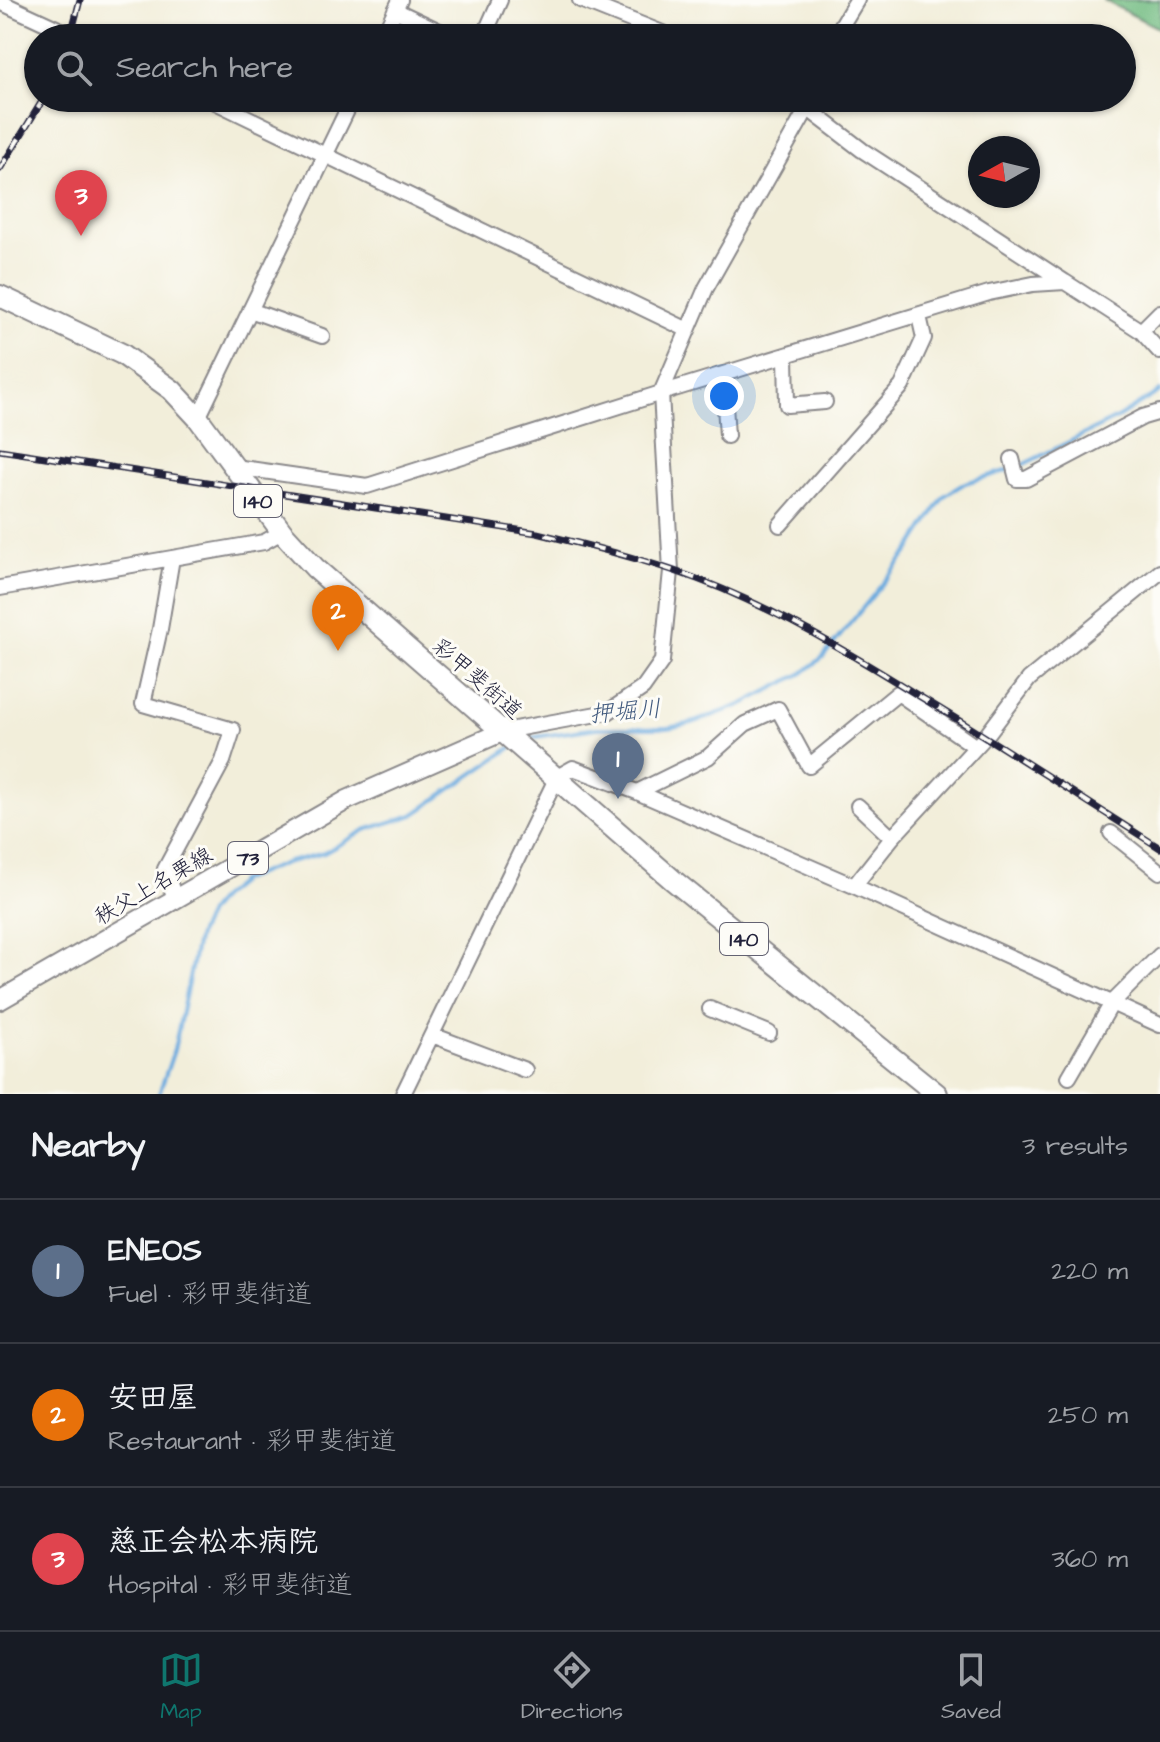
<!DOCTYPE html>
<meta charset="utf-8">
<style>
:root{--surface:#171b24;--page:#242831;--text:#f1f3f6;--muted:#9ea1a6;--line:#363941;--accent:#0f766e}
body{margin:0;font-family:"Architects Daughter","Klee One",sans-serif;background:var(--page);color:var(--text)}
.compass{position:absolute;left:968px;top:136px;width:72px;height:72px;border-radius:50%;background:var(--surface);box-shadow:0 2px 6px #0004;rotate:262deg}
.you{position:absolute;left:724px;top:396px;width:28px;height:28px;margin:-20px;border:6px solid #fff;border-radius:50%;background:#1a73e8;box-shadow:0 0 0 12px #1a73e833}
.badge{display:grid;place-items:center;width:52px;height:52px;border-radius:50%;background:var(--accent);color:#fff;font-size:26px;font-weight:700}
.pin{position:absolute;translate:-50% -66px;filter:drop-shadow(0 2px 4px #0008)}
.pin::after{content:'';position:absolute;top:42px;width:28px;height:24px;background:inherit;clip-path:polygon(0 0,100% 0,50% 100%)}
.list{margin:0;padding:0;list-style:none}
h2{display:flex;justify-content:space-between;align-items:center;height:104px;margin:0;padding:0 32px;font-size:34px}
h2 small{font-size:26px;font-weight:400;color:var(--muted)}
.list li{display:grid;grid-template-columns:52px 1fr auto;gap:24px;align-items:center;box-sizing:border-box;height:144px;padding:0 32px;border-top:2px solid var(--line)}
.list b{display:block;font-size:30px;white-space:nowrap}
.list p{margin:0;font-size:26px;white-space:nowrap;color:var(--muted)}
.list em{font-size:26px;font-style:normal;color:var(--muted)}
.icon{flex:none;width:44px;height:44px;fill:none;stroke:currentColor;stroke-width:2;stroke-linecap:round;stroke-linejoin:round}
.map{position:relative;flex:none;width:1160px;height:1094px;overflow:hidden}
.search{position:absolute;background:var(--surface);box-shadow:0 2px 6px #0004;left:24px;right:24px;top:24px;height:88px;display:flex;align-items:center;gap:20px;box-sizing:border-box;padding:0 28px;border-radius:44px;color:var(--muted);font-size:30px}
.sheet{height:536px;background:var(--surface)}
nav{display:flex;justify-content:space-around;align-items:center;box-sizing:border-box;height:112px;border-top:2px solid var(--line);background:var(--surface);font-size:22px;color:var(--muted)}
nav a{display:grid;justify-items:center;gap:4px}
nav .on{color:var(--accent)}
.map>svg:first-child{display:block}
.forest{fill:#74bd84;stroke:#4b7060;stroke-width:2}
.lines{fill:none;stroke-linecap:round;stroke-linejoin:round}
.stream{stroke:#6cabdf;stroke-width:4}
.minor-casing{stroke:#8a888a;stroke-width:18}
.major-casing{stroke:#8a888a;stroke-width:22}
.highway-casing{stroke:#8a888a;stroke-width:24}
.minor{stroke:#fff;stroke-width:14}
.major{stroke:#fff;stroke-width:18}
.highway{stroke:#fff;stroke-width:20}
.rail-casing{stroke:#22223b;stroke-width:7}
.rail{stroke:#fdfcf7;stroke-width:4;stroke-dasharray:12;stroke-linecap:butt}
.labels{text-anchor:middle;stroke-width:6;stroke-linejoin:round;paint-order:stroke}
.shield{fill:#fdfcf7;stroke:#646373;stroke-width:2}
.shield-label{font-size:20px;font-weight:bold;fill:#22223b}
.street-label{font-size:22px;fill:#22223b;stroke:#fdfcf7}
.water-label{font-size:24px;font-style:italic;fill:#40597d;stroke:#fdfcf7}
</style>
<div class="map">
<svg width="1160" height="1094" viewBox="0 0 1160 1094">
<rect width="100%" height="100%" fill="#fdfcf7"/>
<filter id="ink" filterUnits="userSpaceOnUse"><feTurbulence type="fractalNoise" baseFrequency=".0125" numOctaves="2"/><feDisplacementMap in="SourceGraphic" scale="16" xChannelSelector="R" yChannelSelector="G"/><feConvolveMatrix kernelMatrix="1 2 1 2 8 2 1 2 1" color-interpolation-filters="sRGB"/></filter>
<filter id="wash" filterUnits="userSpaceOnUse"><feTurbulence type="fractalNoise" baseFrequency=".006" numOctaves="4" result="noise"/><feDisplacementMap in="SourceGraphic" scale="32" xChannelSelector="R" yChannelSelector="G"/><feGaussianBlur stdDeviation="1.8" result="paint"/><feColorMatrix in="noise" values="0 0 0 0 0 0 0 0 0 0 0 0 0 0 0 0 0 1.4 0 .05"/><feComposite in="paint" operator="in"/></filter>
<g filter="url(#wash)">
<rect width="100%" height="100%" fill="#f2eeda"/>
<!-- forest -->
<path class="forest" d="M1103,0H1160V29Z"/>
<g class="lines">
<!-- stream -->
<path class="stream" d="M1018,467L1117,418L1160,391
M523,741L529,738L596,728H668L692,723L741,705L803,673L823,657L909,551L944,496L965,483L1009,470
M159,1094L174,1050L198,935L208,913L220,898L241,881L285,863L324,853L365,830L413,815L512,747"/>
</g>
</g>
<g filter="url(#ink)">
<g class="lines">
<defs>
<path id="minor" d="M580,0L675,38
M0,2L78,38
M395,10L454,38
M382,38L400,0
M483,38L500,0
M834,38L857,0
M207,98L688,330
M794,98L862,150L1065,282
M250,310L322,336
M1141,331L1160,312
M786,355L787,405L825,402
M723,374L727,436
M198,418L353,98
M1012,459L1017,479H1026L1143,417L1160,412
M235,467L367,486L661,393L989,293L1033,284L1065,282L1141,331L1160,352
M780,525L902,386L924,338L919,316
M172,558L160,629L143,704L233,730L223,761L165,869L175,899
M0,588L264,542L282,532
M504,731L608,712L643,688L662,661L671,571L661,393L706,288L807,109
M637,792L708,757L745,724L778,709L809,766L898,693L976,747
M858,806L892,838
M1111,833L1160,872
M854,886L892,838L986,736L1029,679L1160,572
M710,1009L769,1033
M432,1035L525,1070
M1069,1077L1112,1003L1160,955
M403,1094L557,777L573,768L637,792L854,886L1160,1025"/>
<path id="major" d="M0,1000L347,800L504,731"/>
<path id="highway" d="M0,296L122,354L172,390L198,418L282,532L315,568L674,881L937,1094"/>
</defs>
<!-- minor casing -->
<use href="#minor" class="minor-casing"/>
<!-- major casing -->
<use href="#major" class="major-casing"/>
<!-- highway casing -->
<use href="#highway" class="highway-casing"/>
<!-- minor -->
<use href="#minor" class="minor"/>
<!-- major -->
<use href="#major" class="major"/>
<!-- highway -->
<use href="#highway" class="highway"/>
<defs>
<path id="rail" d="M70,38L80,0
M0,169L44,98
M0,450L537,533C607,550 679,568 745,599C804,626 859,659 914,693C997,743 1078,796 1160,848"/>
</defs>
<!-- rail casing -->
<use href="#rail" class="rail-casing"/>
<!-- rail -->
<use href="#rail" class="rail"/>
</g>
</g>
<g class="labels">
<!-- shield labels -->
<g class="shield">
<rect x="234" y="485" width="48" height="32" rx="6"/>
<rect x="228" y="842" width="40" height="32" rx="6"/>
<rect x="720" y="923" width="48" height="32" rx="6"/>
</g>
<g class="shield-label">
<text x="258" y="508">140</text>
<text x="248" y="865">73</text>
<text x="744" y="946">140</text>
</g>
<!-- street labels -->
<g class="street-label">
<text transform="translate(478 678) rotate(41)" y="8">彩甲斐街道</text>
<text transform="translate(153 885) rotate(-30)" y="8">秩父上名栗線</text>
</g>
<!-- water labels -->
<g class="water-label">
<text transform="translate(625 711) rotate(-5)" y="8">押堀川</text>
</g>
</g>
</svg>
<svg class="compass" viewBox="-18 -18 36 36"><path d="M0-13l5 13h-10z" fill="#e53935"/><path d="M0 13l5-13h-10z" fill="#9ea1a6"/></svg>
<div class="you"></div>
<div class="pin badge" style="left:618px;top:799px;background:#5c6f8a">1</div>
<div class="pin badge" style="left:338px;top:651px;background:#e8710a">2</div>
<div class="pin badge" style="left:81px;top:236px;background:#e0444e">3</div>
<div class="search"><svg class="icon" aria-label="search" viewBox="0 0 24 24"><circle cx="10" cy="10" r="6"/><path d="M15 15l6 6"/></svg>Search here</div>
</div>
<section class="sheet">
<h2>Nearby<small>3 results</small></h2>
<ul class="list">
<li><span class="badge" style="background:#5c6f8a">1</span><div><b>ENEOS</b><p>Fuel · 彩甲斐街道</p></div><em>220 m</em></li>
<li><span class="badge" style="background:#e8710a">2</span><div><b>安田屋</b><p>Restaurant · 彩甲斐街道</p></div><em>250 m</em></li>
<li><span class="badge" style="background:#e0444e">3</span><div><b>慈正会松本病院</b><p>Hospital · 彩甲斐街道</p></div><em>360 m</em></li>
</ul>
</section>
<nav>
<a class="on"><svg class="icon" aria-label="map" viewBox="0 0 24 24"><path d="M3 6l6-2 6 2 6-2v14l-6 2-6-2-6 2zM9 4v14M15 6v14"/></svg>Map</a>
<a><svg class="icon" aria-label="directions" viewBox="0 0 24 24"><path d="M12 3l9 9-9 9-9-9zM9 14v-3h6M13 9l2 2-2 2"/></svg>Directions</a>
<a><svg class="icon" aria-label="saved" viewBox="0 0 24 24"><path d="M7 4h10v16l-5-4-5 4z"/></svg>Saved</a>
</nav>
